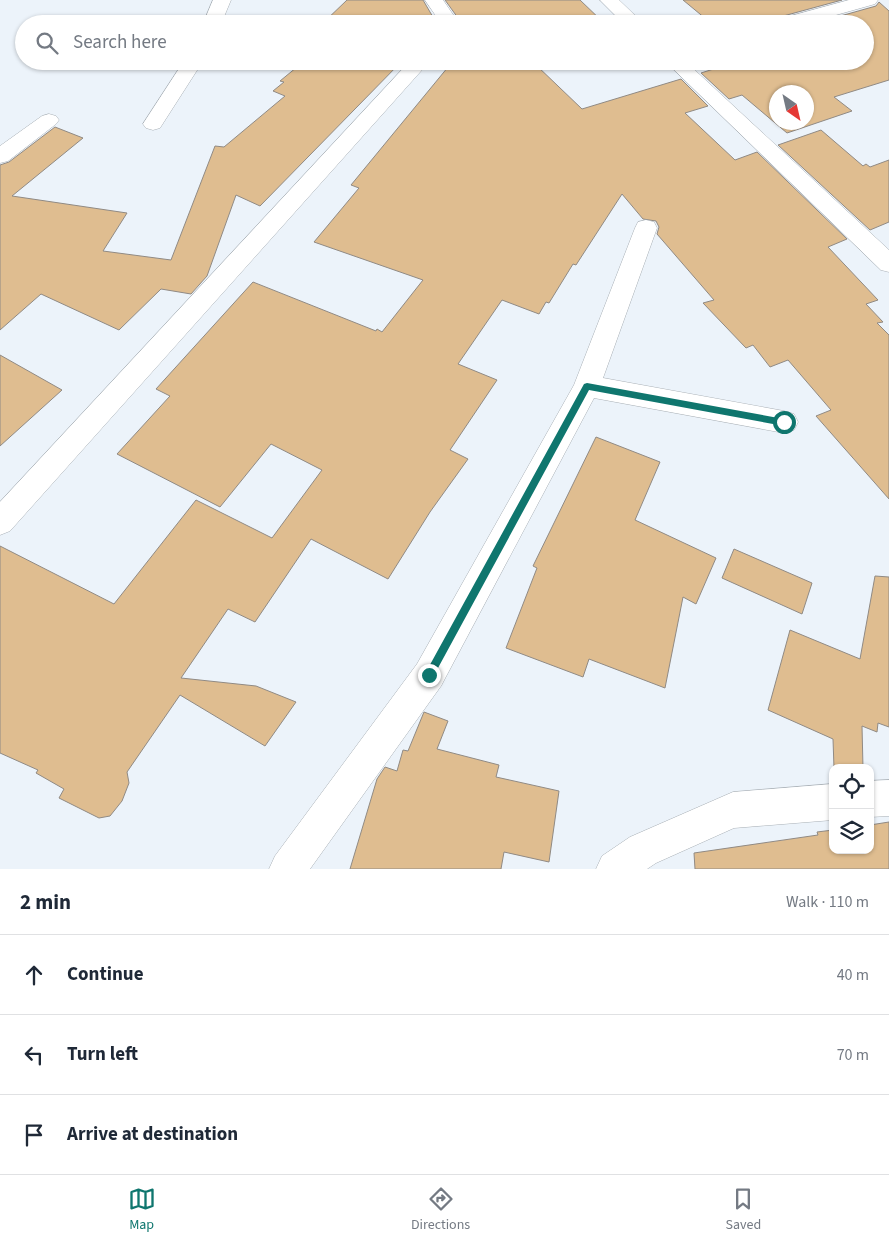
<!DOCTYPE html>
<meta charset="utf-8">
<style>
:root{--surface:#fff;--page:#f2f2f3;--text:#1f2937;--muted:#747a83;--line:#e0e1e3;--accent:#0f766e}
body{margin:0;font-family:"Source Sans 3",sans-serif;background:var(--page);color:var(--text)}
.controls{position:absolute;right:15px;bottom:15px;display:grid;overflow:hidden;border-radius:10px;box-shadow:0 1px 4px #0004}
.controls button{width:45px;height:45px;display:grid;place-items:center;padding:0;border:0;border-bottom:1px solid var(--line);background:var(--surface);color:var(--text);font:25px sans-serif}
.compass{position:absolute;left:769px;top:85px;width:45px;height:45px;border-radius:50%;background:var(--surface);box-shadow:0 1px 4px #0004;rotate:146deg}
.stop{position:absolute;width:15px;height:15px;margin:-11px;border:4px solid #0f766e;border-radius:50%;background:#fff}
.stop.end{background:#0f766e;border-color:#fff;box-shadow:0 1px 5px #0008}
.list{margin:0;padding:0;list-style:none}
h2{display:flex;justify-content:space-between;align-items:center;height:65px;margin:0;padding:0 20px;font-size:21px}
h2 small{font-size:16px;font-weight:400;color:var(--muted)}
.list li{display:grid;grid-template-columns:32px 1fr auto;gap:15px;align-items:center;box-sizing:border-box;height:80px;padding:0 20px;border-top:1px solid var(--line)}
.list b{display:block;font-size:19px;white-space:nowrap}
.list em{font-size:16px;font-style:normal;color:var(--muted)}
.icon{flex:none;width:28px;height:28px;fill:none;stroke:currentColor;stroke-width:2;stroke-linecap:round;stroke-linejoin:round}
.map{position:relative;flex:none;width:889px;height:869px;overflow:hidden}
.search{position:absolute;background:var(--surface);box-shadow:0 1px 4px #0004;left:15px;right:15px;top:15px;height:55px;display:flex;align-items:center;gap:12px;box-sizing:border-box;padding:0 18px;border-radius:28px;color:var(--muted);font-size:19px}
.sheet{height:305px;background:var(--surface)}
nav{display:flex;justify-content:space-around;align-items:center;box-sizing:border-box;height:70px;border-top:1px solid var(--line);background:var(--surface);font-size:14px;color:var(--muted)}
nav a{display:grid;justify-items:center;gap:2px}
nav .on{color:var(--accent)}
.map>svg:first-child{display:block}
.building{fill:#dfbd90;stroke:#908a84;fill-rule:evenodd}
.lines{fill:none;stroke-linecap:round;stroke-linejoin:round}
.minor-casing{stroke:#a8afb5;stroke-width:1}
.minor{fill:#fff;fill-rule:evenodd}
.route{fill:#0f766e}
</style>
<div class="map">
<svg width="889" height="869" viewBox="0 0 889 869">
<rect width="100%" height="100%" fill="#ecf3fa"/>
<!-- building -->
<path class="building" d="M347,0H423L437,24H322Z
M445,0H580L605,24H459L458,18Z
M683,0H842L776,18L772,24H712Z
M879,2L889,11V80L834,97L852,111L787,133L742,95L729,99L701,73L723,66L722,61H865V24H812L876,6ZM776,92H806V122H776Z
M283,61H402L260,206L236,195L207,276L191,294L161,289L119,330L41,294L0,330V165L9,162L55,127L83,138L12,196L127,213L103,251L171,260L215,146L224,147L285,96L273,91L284,82L280,81L297,67Z
M453,61H546L535,64L582,109L681,79L708,106L685,113L735,160L757,152L847,239L828,247L878,300L866,304L883,322L877,323L889,335V499L816,416L831,410L788,360L770,367L753,345L746,348L703,303L714,300L657,234L659,227L656,221L643,219L622,194L576,265L573,264L549,303L546,302L539,314L502,300L458,364L497,380L450,450L468,459L430,512L388,579L311,539L255,622L228,609L181,678L256,686L296,702L265,746L180,695L127,772L129,783L122,801L110,816L99,818L59,798L64,789L36,773L38,770L0,753V546L114,604L196,500L272,538L322,470L271,444L220,507L117,454L170,396L156,389L253,282L376,331L377,329L382,332L423,280L314,242L359,188L351,185Z
M821,130L863,166L866,164L870,167L889,160V222L870,230L778,145Z
M0,355L62,390L0,446Z
M596,437L660,462L635,520L716,558L696,604L683,597L665,688L589,659L583,677L506,648L537,568L533,566Z
M734,549L812,583L802,614L722,578Z
M875,576L889,577V727L878,723L877,732L862,726L863,768H834L833,739L768,710L790,630L860,659Z
M424,712L448,721L437,749L499,765L496,777L559,791L549,862L504,852L501,869H350L377,779L385,767L397,771L403,750L408,751Z
M889,822V869H695L694,853L818,835L817,832L833,830V850H870V825Z"/>
<g class="lines">
<defs>
<path id="minor" d="M213,0H231L221,24H203Z
M425,0H443L456,19L457,24H439L438,19Z
M600,0H619L644,24H624Z
M849,0H878L875,4L804,24H774L776,20Z
M184,61H203L160,128L153,130L146,128L143,124Z
M410,61H430L10,531L0,535V502Z
M665,61H685L889,250V272L881,270Z
M49,114L56,116L59,120L56,124L8,161L0,163V146L42,116Z
M646,220L654,222L657,228L603,378L784,411L794,414L798,422L794,430L784,433L594,398L441,686L310,869H269L275,856L417,664L574,385L635,228L638,222Z
M889,780V816L870,817V781Z
M833,784V820L734,828L656,863L647,869H596L602,856L630,837L733,792Z"/>
</defs>
<!-- minor casing -->
<use href="#minor" class="minor-casing"/>
<!-- minor -->
<use href="#minor" class="minor"/>
</g>
<!-- route -->
<path class="route" d="M587,383L784,419L788,422L784,426L589,390L432,679H426V672L584,384Z"/>
</svg>
<div class="controls">
<button><svg class="icon" aria-label="locate" viewBox="0 0 24 24"><circle cx="12" cy="12" r="6"/><path d="M12 2v4M12 18v4M2 12h4M18 12h4"/></svg></button>
<button><svg class="icon" aria-label="layers" viewBox="0 0 24 24"><path d="M12 4l9 5-9 5-9-5zM3 14l9 5 9-5"/></svg></button>
</div>
<svg class="compass" viewBox="-18 -18 36 36"><path d="M0-13l5 13h-10z" fill="#e53935"/><path d="M0 13l5-13h-10z" fill="#747a83"/></svg>
<div class="stop" style="left:784px;top:422px"></div>
<div class="stop end" style="left:429px;top:675px"></div>
<div class="search"><svg class="icon" aria-label="search" viewBox="0 0 24 24"><circle cx="10" cy="10" r="6"/><path d="M15 15l6 6"/></svg>Search here</div>
</div>
<section class="sheet">
<h2>2 min<small>Walk · 110 m</small></h2>
<ul class="list">
<li><svg class="icon" aria-label="ahead" viewBox="0 0 24 24"><path d="M12 20V5M6 11l6-6 6 6"/></svg><div><b>Continue</b></div><em>40 m</em></li>
<li><svg class="icon" aria-label="left" viewBox="0 0 24 24"><path d="M17 20v-9H6M10 6l-5 5 5 5"/></svg><div><b>Turn left</b></div><em>70 m</em></li>
<li><svg class="icon" aria-label="arrive" viewBox="0 0 24 24"><path d="M6 21V4h12l-3 4 3 4H6"/></svg><div><b>Arrive at destination</b></div></li>
</ul>
</section>
<nav>
<a class="on"><svg class="icon" aria-label="map" viewBox="0 0 24 24"><path d="M3 6l6-2 6 2 6-2v14l-6 2-6-2-6 2zM9 4v14M15 6v14"/></svg>Map</a>
<a><svg class="icon" aria-label="directions" viewBox="0 0 24 24"><path d="M12 3l9 9-9 9-9-9zM9 14v-3h6M13 9l2 2-2 2"/></svg>Directions</a>
<a><svg class="icon" aria-label="saved" viewBox="0 0 24 24"><path d="M7 4h10v16l-5-4-5 4z"/></svg>Saved</a>
</nav>
